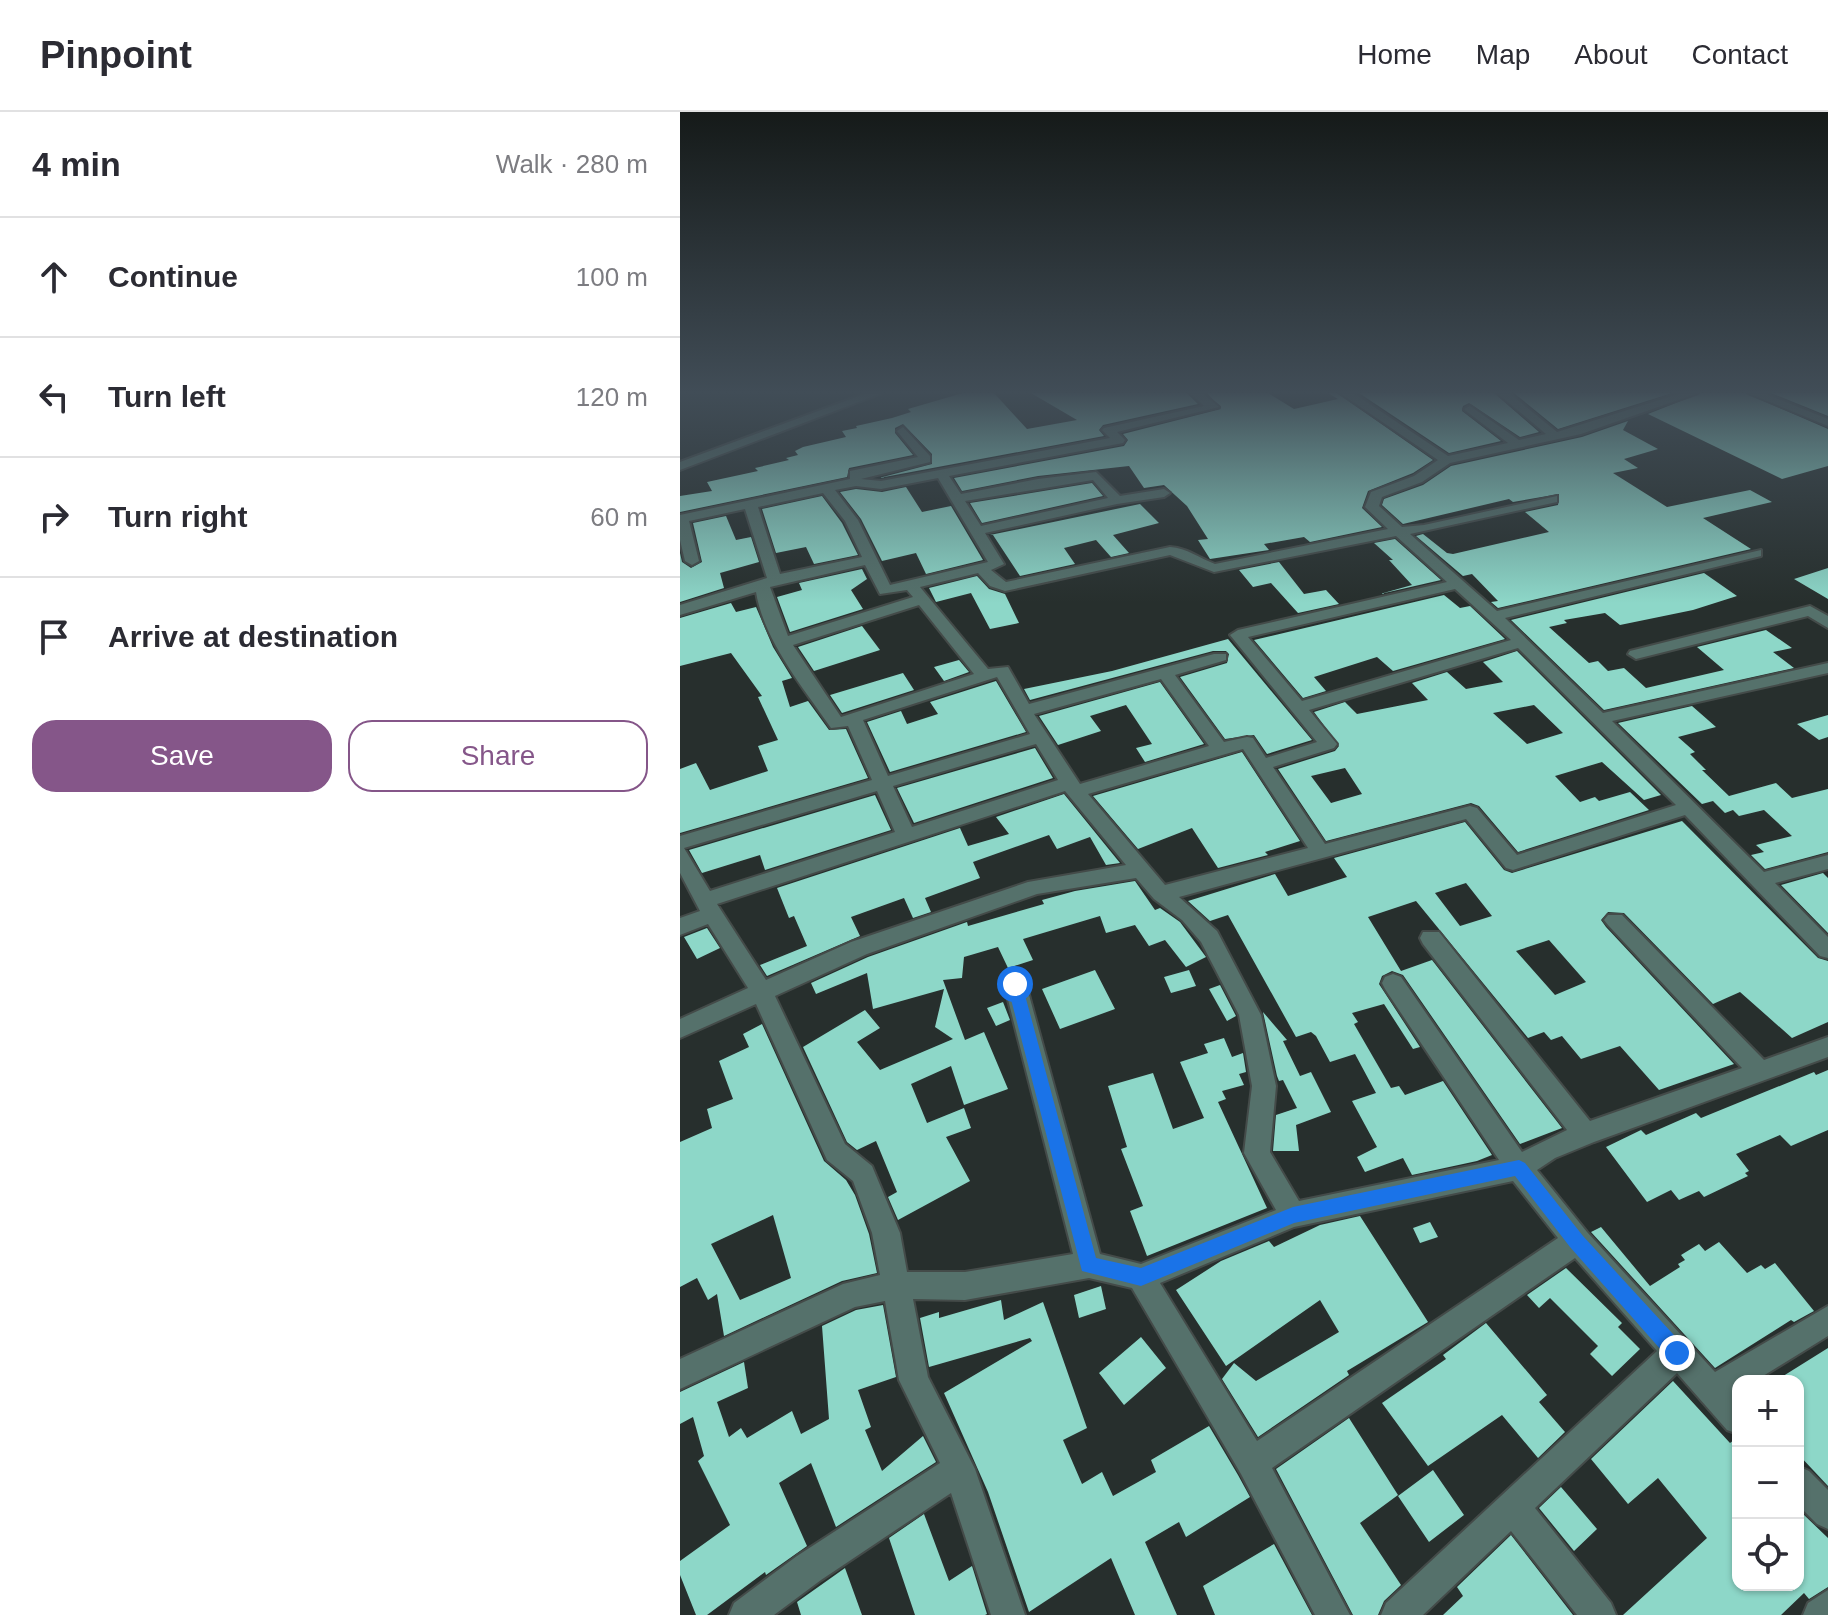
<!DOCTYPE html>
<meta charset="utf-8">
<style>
:root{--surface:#fff;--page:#f2f2f3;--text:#2b2b33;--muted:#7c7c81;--line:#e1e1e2;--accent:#855689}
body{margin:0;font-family:Helvetica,sans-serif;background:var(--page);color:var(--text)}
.controls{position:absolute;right:24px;bottom:24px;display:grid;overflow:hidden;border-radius:16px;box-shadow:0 2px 6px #0004}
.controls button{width:72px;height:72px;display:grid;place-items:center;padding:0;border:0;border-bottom:2px solid var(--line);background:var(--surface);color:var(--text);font:40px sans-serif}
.stop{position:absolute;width:24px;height:24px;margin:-18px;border:6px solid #1a73e8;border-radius:50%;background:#fff}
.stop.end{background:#1a73e8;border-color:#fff;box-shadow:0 2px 8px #0008}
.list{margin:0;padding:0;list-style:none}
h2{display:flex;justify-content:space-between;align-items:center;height:104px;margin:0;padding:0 32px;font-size:34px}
h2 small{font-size:26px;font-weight:400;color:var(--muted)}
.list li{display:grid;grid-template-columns:52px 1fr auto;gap:24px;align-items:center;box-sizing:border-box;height:120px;padding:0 32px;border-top:2px solid var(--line)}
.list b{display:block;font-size:30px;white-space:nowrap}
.list em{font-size:26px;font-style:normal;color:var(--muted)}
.actions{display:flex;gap:16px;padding:24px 32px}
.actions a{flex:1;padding:18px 0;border:2px solid var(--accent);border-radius:24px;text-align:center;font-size:28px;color:var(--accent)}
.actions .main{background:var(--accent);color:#fff}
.icon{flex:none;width:44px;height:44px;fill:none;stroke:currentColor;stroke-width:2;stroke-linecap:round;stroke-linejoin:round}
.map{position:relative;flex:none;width:1148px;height:1503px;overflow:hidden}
header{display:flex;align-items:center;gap:48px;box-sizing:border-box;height:112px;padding:0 40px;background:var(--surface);border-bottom:2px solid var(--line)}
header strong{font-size:38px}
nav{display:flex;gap:44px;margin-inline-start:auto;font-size:28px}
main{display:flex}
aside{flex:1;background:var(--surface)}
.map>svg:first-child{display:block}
.building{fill:#8dd7c8;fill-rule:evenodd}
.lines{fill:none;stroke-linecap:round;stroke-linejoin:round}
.minor-casing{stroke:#444b49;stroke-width:4}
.minor{fill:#55716b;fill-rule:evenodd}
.route{fill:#1a73e8}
</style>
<header>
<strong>Pinpoint</strong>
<nav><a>Home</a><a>Map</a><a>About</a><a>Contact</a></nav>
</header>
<main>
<aside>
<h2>4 min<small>Walk · 280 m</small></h2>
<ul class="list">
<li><svg class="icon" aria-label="ahead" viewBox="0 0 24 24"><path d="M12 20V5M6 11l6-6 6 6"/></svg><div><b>Continue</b></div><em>100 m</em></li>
<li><svg class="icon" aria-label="left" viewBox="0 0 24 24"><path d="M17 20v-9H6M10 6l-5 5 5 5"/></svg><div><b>Turn left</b></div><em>120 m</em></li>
<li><svg class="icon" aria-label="right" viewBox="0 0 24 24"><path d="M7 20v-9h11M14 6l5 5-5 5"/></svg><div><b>Turn right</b></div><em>60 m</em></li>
<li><svg class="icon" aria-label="arrive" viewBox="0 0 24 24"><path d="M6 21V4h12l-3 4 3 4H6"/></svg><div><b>Arrive at destination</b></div></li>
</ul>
<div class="actions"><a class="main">Save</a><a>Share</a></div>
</aside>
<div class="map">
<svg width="1148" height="1503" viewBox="0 0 1148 1503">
<rect width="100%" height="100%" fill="#272f2d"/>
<!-- building -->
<path class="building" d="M283,281H314L347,317L397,308L351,281H507L518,292L423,313L419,318L424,324L199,366L252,352V342L223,312L215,316V321L233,343L169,356L167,365L0,400V384L32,379L27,370L78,359L75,356L109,348L106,346L118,343L115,339L123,335L166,325L162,319L177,316L176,314L212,306L231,300L228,297Z
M527,281H588L614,297L658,287L648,281H657L753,348L733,361L688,379L682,396L702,415L630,430L624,425L584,432L589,438L530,447L518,428L528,427L507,394L484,373L464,376L449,354L358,364L282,379L274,366L444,334L448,328L443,322L541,297Z
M679,281H814L859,320L840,325L789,291L783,294L782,299L821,329L769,341Z
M834,281H992L878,317Z
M1021,281H1065L1148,317V354L1102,367L968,302Z
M1091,281H1148V304Z
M948,309L943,318L978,337L944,347L958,356L933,361L987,395L1070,378L1092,390L1023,406L1071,437L818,496L811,490L818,489L792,462L783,464L736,424L743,422L767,441L773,442L869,420L845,400L878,393L879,382L833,390L829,387L723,412L702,393L704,387L743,373L771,354L902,325Z
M412,371L423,384L302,411L290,391Z
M226,375L242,400L271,394L303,448L246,462L236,441L202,449L181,407L160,380L176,377L202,380Z
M142,384L162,411L178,443L134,452L126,435L96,441L82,397Z
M460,392L479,411L433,423L449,441L431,445L416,428L384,436L395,452L340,464L313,423H310Z
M46,404L56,428L71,425L79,450L40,461L44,476L0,490V441L2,450L11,456L22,450L13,411Z
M715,427L761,468L700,482L732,473L709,448H713L694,431Z
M599,450L624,482L646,478L659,492L618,501L591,471L573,475L559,458Z
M1148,456V487L1114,467Z
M182,457L187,467L171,478L183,497L110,520L97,485L122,478L119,471Z
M1024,461L1057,484L1013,498L940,513L925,501L884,508L887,511L869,515L909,551L918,549L928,559L944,556L966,576L1044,558L1017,535L1086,518L1112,536L1093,540L1114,556L924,598L831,508Z
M297,464L309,477L325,482L339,511L310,517L291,481L256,490L249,476Z
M764,483L780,496L790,494L825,527L713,559L697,545L634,565L646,579L623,586L574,528Z
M51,491L56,500L76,495L93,535L112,566L102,569L110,595L128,589L149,618L166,617L188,666L0,721V657L16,651L30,678L88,659L78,634L98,628L78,585L82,584L51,541L0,554V506Z
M182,514L200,538L134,559L118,535Z
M548,527L632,628L587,642L574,623L545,627L500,565L547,551L549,542L546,539H533L350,588L344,577L432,559Z
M837,539L981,683L964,688L922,650L875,664L900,690L915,685L919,689L950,680L969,698L838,740L799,694L791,691L646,729L598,657L655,639L659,634L634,600L665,590L677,602L748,588L732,571L767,560L786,577L823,570L803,550ZM854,593L883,621L847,632L813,601ZM665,656L682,682L651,691L631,664Z
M279,548L289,560L264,569L254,555Z
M223,561L234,578L162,601L150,583Z
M316,569L346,620L210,660L187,610L221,599L227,612L258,602L250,590Z
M480,570L524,632L465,650L456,636L472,632L446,593L410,604L421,619L378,633L359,604Z
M1012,594L1036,615L998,625L1015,640L1010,642L1026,658H1022L1049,684L1096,671L1112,686L1148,677V740L1085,757L1071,743L1084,740L1076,733L1112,724L1084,698L1059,704L1053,698L1045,701L1033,689L1022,692L938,611Z
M1148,603V625L1139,628L1117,612Z
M355,636L373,666L234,711L217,676Z
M562,640L620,729L585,740L588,743L538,756L512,716L458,737L413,684Z
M384,682L440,751L426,753L410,725L377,737L369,723L293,750L300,766L245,786L251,800L233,806L224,786L171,805L180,824L87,864L80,853L127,834L114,804L109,806L97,776L280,716L288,734L329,722L316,705Z
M195,683L211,718L85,758L80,743L22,761L9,738Z
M1002,709L1138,846L1148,849V910L1112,926L1060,880L1033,892L944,801L928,800L921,808L926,815L1054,952L979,978L940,934L901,947L882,924L871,928L864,920L848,926L736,789L688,805L721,859L752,848L882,1016L840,1032L723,863L712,859L702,864L699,872L740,935L733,937L704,892L672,901L678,910L674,912L711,976L719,974L725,983L763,969L812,1043L797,1049L732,1063L723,1046L685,1060L677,1045L697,1035L672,989L696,981L675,942L650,950L636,924L631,920L616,925L548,803L530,809L508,789L595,762L608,784L667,765L654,746L785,710L824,758L832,761ZM786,771L812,804L780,814L755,781ZM869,828L906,870L875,883L836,839Z
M1143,761L1148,766V821L1101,773Z
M455,769L475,798L480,796L500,810L526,845L506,855L485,828L469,834L455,813L426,821L420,804L343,827L353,848L328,856L318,835L284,845L282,866L263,868L285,928L304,920L328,977L284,993L271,954L231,972L247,1011L284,996L291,1016L266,1025L290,1069L218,1108L208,1085L217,1080L196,1029L177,1038L167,1030L123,935L185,898L200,916L177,930L200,958L273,927L255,915L264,877L193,897L187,861L136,882L131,871L188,845L287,810L288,814L364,792L362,788L395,779Z
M27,816L40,836L17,847L4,825Z
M415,858L435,897L380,917L362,877Z
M509,858L516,874L491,881L484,865Z
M540,873L556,904L547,909L529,877Z
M323,890L330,908L316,914L307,896Z
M583,900L607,928L603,929L620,964L631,960L651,1000L616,1013L619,1039H593L596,1003L617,996L603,968L599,969L597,964Z
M82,912L144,1049L166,1068L175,1083L189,1122L197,1161L162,1169L44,1224L37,1182L28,1188L17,1166L0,1175V1030L32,1016L27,997L53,987L39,949L69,935L63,922ZM93,1103L111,1166L60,1188L31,1132Z
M544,926L552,945L563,941L566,960L559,962L564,973L542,979L546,987L538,990L587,1096L467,1144L450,1099L463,1094L441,1037L447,1035L428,974L473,961L493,1017L524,1006L500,950L528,941L524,932Z
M1148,958V1018L1111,1034L1100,1023L1056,1042L1069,1059L1065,1061L1068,1064L1024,1085L1019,1079L999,1088L991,1078L967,1090L926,1035L961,1018L966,1023L1016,1001L1021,1006L1134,960L1136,963Z
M680,1104L748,1210L667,1259L669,1263L578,1325L542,1267L554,1251L576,1269L659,1220L640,1188L546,1254L496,1178L541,1149L589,1129L594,1135L640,1113Z
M750,1110L758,1125L740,1131L733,1116Z
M921,1115L970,1174L1000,1155L998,1152L1005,1148L1001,1143L1019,1132L1025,1139L1039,1130L1067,1161L1081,1153L1085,1157L1095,1151L1134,1199L1114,1210L1111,1208L1035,1256L911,1120Z
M886,1156L942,1211L938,1215L960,1237L932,1264L910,1242L918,1234L870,1186L859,1196L847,1183Z
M421,1174L426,1197L399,1206L394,1183Z
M321,1188L324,1208L363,1190L407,1316L383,1328L402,1372L422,1360L433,1384L476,1360L471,1348L529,1314L558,1363L570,1385L506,1425L499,1410L465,1430L497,1503H455L431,1446L349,1500L308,1380L264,1281L352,1229L350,1226L249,1255L240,1206L259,1200V1206Z
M203,1193L216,1265L178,1278L191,1315L185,1318L202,1359L243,1324L256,1350L156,1415L131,1351L99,1371L127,1434L86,1463L85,1460L27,1503H16L0,1463V1449L50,1413L18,1349L24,1344L13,1305L0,1312V1280L64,1250L68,1276L37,1290L49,1325L61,1316L67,1326L112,1299L121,1322L149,1307L142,1214L176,1198Z
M806,1211L867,1283L859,1290L885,1320L858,1346L822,1303L748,1354L702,1291L766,1247L763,1243Z
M461,1225L486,1256L444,1293L419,1261Z
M1148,1236V1374L1118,1342V1269H1095Z
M993,1269L1050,1331L1058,1325V1473H1118V1405L1123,1402L1148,1426V1475L1129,1487L1124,1481L1101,1503H943L1027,1426L978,1366L948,1392L911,1347Z
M669,1306L718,1383L680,1411L721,1473L704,1489L698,1503H673L596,1357Z
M753,1358L784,1403L749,1430L718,1384Z
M881,1375L917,1417L894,1439L859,1396Z
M244,1402L269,1469L292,1454L307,1502L305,1503H235L209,1426Z
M831,1423L893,1503H763L783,1484L777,1475Z
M594,1432L632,1503H535L523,1474Z
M165,1456L182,1503H121L117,1490Z"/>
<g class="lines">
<defs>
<path id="minor" d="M187,281H202L0,358V350Z
M510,281H522L539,295L437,320L445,328L443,331L269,364L281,382L358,367L416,360L440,384L484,377L490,381L484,385L437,392L305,421L324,452L311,458L326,470L490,435C507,436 519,446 535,452L708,417L685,395L691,380L734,364L758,348L660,281H673L768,344L828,331L786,299L784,297L790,294L839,328L866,322L817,281H829L877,320L1002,281H1018L901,322L770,351L742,370L702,385L699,394L722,415L744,413L877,384V390L730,422L817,499L1081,438V444L825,506L923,601L1148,551V561L932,609L1084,760L1148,743V757L1095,771L1148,825V846L1140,844L1005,703L833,758L826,756L786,707L499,785L537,819L581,903L596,974L590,1040L619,1089L819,1048L705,877L702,871L705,865L713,862L721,865L842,1040L887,1018L743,832L740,826L743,820H759L910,1009L1062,956L928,813L924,808L928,803H942L1084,948L1148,925V945L914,1030L875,1046L857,1058L907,1120L1035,1260L1148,1194V1224L1075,1269H1058V1280L1055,1281L1058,1284V1322L1047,1318L997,1261L855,1396L931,1491L936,1503H897L831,1419L743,1503H701L706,1491L977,1239L895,1146L592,1356L670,1503H635L561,1362L452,1176L409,1166L285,1188L233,1187L248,1265L295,1357L345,1503H311L271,1381L141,1468L94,1503H49L54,1491L117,1444L260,1351L219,1268L205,1189L175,1195L0,1277V1247L163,1172L200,1163L192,1121L173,1069L147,1048L76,892L0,926V907L68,876L28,812L0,823V806L20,799L0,761V724L192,668L168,614L151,616C123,575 84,529 76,480L0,503V493L87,466L65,397L9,409L19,449L12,453L5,449L0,428V403L170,367V359L238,345L217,319L223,315L250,344V350L181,367L201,369L430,326L422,318L424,316L524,294ZM258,366L308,450L210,473L178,408L155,378L176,374L201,377ZM413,368L428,386L301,414L285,389ZM143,381L165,409L182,445L100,462L78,395ZM716,424L767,470L558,518L550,523L637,630L586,646L573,626L567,625L544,630L495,563L546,548V542H534L349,592L328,555L308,557L240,475L298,461L310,474L325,479L490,443L534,460ZM185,453L200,482L227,478L233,485L108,524L90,475ZM775,477L831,528L622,589L568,525ZM239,493L294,562L161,605L113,533ZM838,536L996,693L837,743L797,696L790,694L645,732L593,655L654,636L657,632L629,598ZM317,565L350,622L208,664L183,608ZM481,567L529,634L400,672L354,602ZM356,632L378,668L232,715L213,674ZM563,637L628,736L485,773L408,682ZM197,679L215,720L30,779L4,736ZM385,679L446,753L348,770L171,830L86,868L37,792ZM456,766L474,787L502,808L521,830L559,903L572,974L564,1041L596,1098L461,1152L420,1142L346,872L343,866L335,863L327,866L324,872L393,1142L285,1160H227L220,1121L192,1054L165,1032L95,884L187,842L357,782ZM833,1069L878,1126L577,1329L480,1171L614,1115Z
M1068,281H1083L1148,307V314Z
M1130,494L1148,504V516L1128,504L956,547L948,542L950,539Z
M1118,1354L1129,1359L1148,1378V1417L1137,1412L1118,1393Z
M1148,1478V1503H1123L1128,1491Z"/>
</defs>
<!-- minor casing -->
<use href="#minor" class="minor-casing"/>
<!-- minor -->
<use href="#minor" class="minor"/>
</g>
<!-- sky -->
<linearGradient id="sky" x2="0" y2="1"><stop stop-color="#151a19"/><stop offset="0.57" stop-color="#414d57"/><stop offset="1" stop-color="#414d57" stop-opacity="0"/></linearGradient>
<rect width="1148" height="491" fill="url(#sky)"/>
<!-- route -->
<path class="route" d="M335,866L342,872L416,1146L461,1156L613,1095L839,1048L845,1051L903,1124L1004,1234L1006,1241L1004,1248L997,1250L990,1248L890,1135L835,1064L614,1111L461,1174L402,1159L327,872Z"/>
</svg>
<div class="controls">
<button>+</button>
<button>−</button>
<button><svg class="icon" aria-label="locate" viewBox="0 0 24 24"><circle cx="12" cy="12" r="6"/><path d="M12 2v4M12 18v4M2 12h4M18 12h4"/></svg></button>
</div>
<div class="stop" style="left:335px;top:872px"></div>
<div class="stop end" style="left:997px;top:1241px"></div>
</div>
</main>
